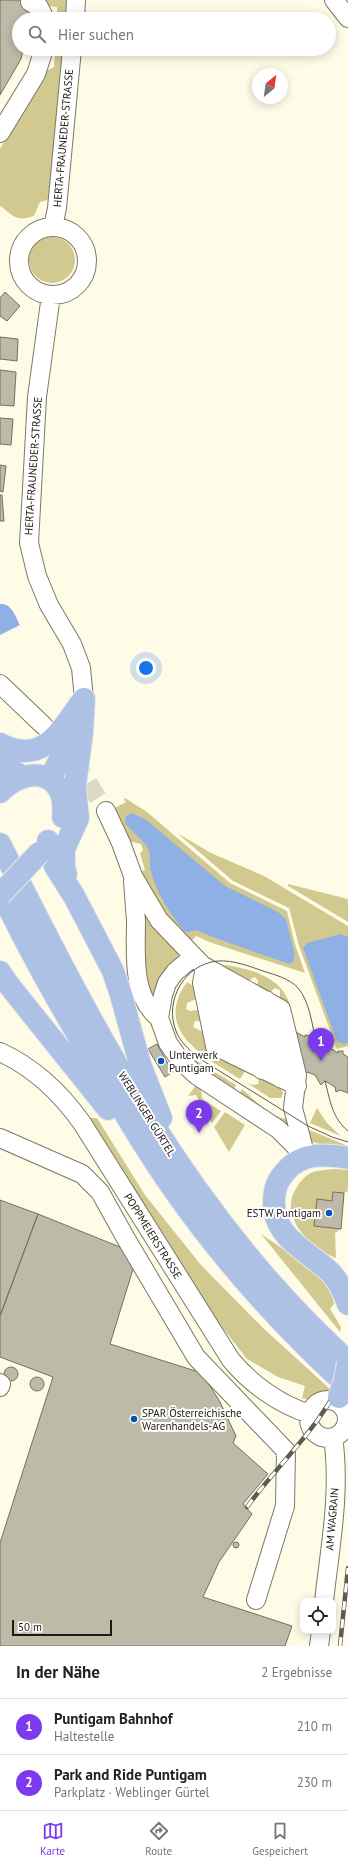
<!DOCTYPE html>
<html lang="de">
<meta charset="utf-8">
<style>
:root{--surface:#fff;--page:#f6f6f6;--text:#222;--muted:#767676;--line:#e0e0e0;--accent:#7c3aed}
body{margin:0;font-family:"PT Sans",sans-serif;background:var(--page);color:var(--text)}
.controls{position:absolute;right:12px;bottom:12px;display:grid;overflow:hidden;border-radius:8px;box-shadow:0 2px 10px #0003}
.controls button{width:36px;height:36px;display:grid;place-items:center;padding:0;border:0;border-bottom:1px solid var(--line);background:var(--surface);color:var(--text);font:20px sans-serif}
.compass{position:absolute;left:252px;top:68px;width:36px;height:36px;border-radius:50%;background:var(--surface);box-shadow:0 2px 10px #0003;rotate:29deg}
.scale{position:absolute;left:12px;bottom:10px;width:100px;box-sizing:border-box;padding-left:4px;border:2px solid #1a1912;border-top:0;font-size:11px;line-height:14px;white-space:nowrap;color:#1a1912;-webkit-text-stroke:3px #fff;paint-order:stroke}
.you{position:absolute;left:146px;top:668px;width:14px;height:14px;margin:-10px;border:3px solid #fff;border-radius:50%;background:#1a73e8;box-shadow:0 0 0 6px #1a73e833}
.badge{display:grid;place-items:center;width:26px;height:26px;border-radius:50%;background:var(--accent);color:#fff;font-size:13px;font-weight:700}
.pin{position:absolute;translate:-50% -33px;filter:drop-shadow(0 1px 2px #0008)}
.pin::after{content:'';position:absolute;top:21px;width:14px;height:12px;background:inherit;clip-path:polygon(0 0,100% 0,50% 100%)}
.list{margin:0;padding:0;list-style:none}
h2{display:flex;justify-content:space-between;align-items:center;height:52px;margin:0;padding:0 16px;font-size:17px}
h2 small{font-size:13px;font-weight:400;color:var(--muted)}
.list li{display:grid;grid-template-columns:26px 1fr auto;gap:12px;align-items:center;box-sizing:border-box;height:56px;padding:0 16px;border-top:1px solid var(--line)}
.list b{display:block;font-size:15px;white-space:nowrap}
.list p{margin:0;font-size:13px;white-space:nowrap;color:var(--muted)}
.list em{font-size:13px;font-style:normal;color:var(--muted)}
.icon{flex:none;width:22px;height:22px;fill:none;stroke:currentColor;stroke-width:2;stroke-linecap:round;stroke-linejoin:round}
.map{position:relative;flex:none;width:348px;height:1646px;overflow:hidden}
.search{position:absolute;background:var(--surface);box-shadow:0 2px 10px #0003;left:12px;right:12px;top:12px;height:44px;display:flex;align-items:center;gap:10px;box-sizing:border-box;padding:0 14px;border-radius:22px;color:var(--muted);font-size:15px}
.sheet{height:164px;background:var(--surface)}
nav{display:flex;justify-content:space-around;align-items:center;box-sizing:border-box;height:56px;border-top:1px solid var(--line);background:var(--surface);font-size:11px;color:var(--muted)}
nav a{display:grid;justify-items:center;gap:2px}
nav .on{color:var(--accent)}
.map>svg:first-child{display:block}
.green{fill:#d1c98f}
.water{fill:#8fb0e5}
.building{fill:#bdbba7;stroke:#73715f}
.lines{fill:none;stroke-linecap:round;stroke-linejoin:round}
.minor-tunnel{stroke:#dcdac7;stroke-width:18;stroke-dasharray:18 9;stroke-linecap:butt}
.minor-casing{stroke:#7b7966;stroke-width:20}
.major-casing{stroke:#e8e8e7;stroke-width:24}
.minor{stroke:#fff;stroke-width:18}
.major{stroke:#acc1e3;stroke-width:22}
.tram{stroke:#5d5c51;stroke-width:1}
.rail-casing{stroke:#5d5c51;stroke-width:4.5}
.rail{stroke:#fff;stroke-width:3;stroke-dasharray:9;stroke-linecap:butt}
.major-bridge-casing{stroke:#e8e8e7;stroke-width:24;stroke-linecap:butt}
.major-bridge{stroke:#acc1e3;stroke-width:22}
.poi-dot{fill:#0952bc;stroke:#fff;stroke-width:1.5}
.labels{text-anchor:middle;stroke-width:4;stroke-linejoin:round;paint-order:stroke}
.street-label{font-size:11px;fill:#1a1912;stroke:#fff}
.poi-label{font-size:11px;fill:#1a1912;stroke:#fff;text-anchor:start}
</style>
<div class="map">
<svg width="348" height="1646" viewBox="0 0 348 1646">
<rect width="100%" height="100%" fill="#fefce7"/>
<!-- green -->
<path class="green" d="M41,0H69L67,19H57V7L48,6Z
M55,49H64L48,200L40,202L34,216C16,222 14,216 0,206V149L46,71L54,67Z
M29 260a23 23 0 1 1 46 0a23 23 0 1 1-46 0Z
M125,798L147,812L230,883L287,911L295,944L305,973L212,943L196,936L189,944L174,930L140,872L145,870L140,853L143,850L141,844L128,841L113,809L126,802L124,800Z
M177,833L211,853L264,876L348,926V1046L337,1049L299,946L289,908L233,881Z
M288,884L348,899V922L288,886Z
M139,898L180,953L155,998H148Z
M226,965C251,969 282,977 290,1005L284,1006L280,1001V990L275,988L268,994L257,986L258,981L255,977L252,978L248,983L216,966Z
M187,982L196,988L201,997L187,1003L186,1009L190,1011L198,1010L207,1022L195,1021L193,1027L209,1035L213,1056L245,1071L240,1079C205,1057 152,1031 187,982Z
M187,1055L236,1085L233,1091L208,1075Z
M253,1074L280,1088L283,1093L281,1098H270L247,1083L253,1085L258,1084L259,1080Z
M196,1085L201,1087L202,1099L221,1111L212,1123L196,1095L188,1096Z
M242,1089C256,1101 270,1118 289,1119L291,1130L239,1095Z
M317,1108L327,1123L341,1136L310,1123Z
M225,1112L245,1125L229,1152L214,1127Z
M89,1118H97L145,1195L201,1265L263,1328L330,1389C323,1399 314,1402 302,1398L305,1386L278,1377L247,1359L214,1317Z
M307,1129L348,1146V1150L312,1142L309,1140Z
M334,1169L348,1170V1191L344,1193L341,1229L335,1233L336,1258C310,1249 277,1215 297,1187C301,1181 305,1175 313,1172C319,1170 327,1170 334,1169Z
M261,1234C282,1249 331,1276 334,1304L330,1309L341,1327L340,1332Z"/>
<!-- water -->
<path class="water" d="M0,604C12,603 15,616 20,625L0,635Z
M132,813L145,819L225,886L278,912L286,919L295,955L293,962L289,964C258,953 228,943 198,931C193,929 189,934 184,931C170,913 157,894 151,872C149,864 151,855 148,848C146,843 130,830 125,823L126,816Z
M341,934L348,937V1043L342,1044L337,1041L303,948L307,943Z"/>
<!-- building -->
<path class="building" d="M0,0H30L28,19H19V49H23L21,59L0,95Z
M5,292L20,306L7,321L0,316V298Z
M0,337L18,339L17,361L0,359Z
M0,370L16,372L14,406L0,405Z
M0,418L13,419L11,445L0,444Z
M0,465L6,466L3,492L0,491Z
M0,495H2L4,521H0Z
M294,1031L305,1037V1035L311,1036V1039L322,1046V1043L327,1044V1046L338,1053V1051H343V1054L348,1057V1093L340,1090L336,1092L335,1087L325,1081L321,1085L315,1075L307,1072L304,1077Z
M157,1044L173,1072L165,1077L148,1049Z
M333,1192L344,1193L341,1229L314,1226L317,1199L332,1201Z
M0,1200L38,1214L0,1316Z
M38,1214L120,1247L131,1259L134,1266L110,1344L202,1373L220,1402L236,1436L233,1443L268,1474L243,1504L252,1514L219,1562L203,1597L292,1626L285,1646H0V1543L53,1377L0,1357V1316Z
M4 1374a7 7 0 1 1 14 0a7 7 0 1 1-14 0Z
M30 1384a7 7 0 1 1 14 0a7 7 0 1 1-14 0Z
M233 1545a3 3 0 1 1 6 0a3 3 0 1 1-6 0Z"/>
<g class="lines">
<!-- minor-tunnel -->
<path class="minor-tunnel" d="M74,760L106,811"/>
<defs>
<path id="minor" d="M334,0L348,18
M30,2L39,7L45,19
M75,19L76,0
M0,133L36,74L44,49
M53,227L57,208L72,49
M19 261a34 34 0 1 1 68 0a34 34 0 1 1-68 0Z
M51,295L37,397L29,543L37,576L49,605L72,644L81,668L84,699
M0,684L44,726
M106,811L121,843L133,876L159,920L202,965L281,1009L297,1075L293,1108L306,1157
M133,881C134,894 135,908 136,921C136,953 131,996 159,1018
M193,957L175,972L167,983L163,995L159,1018L168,1043L180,1060L196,1075L278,1129L304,1155
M205,967L202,983L215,1046L297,1086
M217,973L231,1054
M234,983L246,1061
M250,992L262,1070
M266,1000L280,1078
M0,1052C35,1068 60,1092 82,1123L231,1360C251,1384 280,1405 310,1414
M0,1138L82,1174L100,1192L125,1237L196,1357L286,1451L285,1506L256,1600
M0,1383L1,1384L0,1387
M309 1419a19 19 0 1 1 38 0a19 19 0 1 1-38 0Z
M324,1601C330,1547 341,1491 333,1437
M319,1646L321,1631"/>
<path id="major" d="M0,744C44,767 61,729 84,699
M0,764L24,777
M50,779L77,725
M0,792C29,763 68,772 63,817
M48,841L55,866L74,896L113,971L121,995L140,1064L161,1118
M0,844C94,1030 184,1209 339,1353
M66,874L64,868V849L78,818L75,786L82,733L84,699
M0,890C30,952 64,1013 100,1072C123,1111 146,1150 172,1187C220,1256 276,1319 337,1376
M0,972L8,984L108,1109
M348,1158C326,1154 302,1152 286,1171C278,1179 274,1190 274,1201C273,1238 308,1251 330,1272C339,1281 344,1293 348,1304"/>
</defs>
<!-- minor casing -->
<use href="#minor" class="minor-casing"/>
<!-- major casing -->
<use href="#major" class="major-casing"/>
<!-- minor -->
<use href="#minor" class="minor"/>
<!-- major -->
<use href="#major" class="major"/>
<!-- tram -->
<path class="tram" d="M316,1042C312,1025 310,1002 298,988C289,978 275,975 263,971C249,966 233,960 218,961C184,964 164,1001 176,1031C180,1042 189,1049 197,1057L308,1126L332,1137L348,1142
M325,1081C330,1100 332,1118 348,1131"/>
<defs>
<path id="rail" d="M247,1507C282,1459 326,1423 348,1365
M340,1646L348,1568"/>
</defs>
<!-- rail casing -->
<use href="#rail" class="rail-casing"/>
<!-- rail -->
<use href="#rail" class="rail"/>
<defs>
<path id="major-bridge" d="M0,895L39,853
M339,1397L345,1380L348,1363"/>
</defs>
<!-- major-bridge casing -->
<use href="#major-bridge" class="major-bridge-casing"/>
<!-- major-bridge -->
<use href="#major-bridge" class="major-bridge"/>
</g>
<!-- markers -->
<g class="poi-dot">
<circle cx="161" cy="1061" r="4"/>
<circle cx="329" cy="1213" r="4"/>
<circle cx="134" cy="1419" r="4"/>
</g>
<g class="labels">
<!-- street labels -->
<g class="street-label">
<text transform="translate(63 138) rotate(-85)" y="4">HERTA-FRAUNEDER-STRASSE</text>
<text transform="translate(33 466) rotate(-86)" y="4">HERTA-FRAUNEDER-STRASSE</text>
<text transform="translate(147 1114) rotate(58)" y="4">WEBLINGER GÜRTEL</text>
<text transform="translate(153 1236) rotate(58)" y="4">POPPMEIERSTRASSE</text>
<text transform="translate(332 1519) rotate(-85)" y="4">AM WAGRAIN</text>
</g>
<!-- poi labels -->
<g class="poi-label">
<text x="169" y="1059">Unterwerk<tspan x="169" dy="13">Puntigam</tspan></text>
<text x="321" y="1217" text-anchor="end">ESTW Puntigam</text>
<text x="142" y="1417">SPAR Österreichische<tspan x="142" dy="13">Warenhandels-AG</tspan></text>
</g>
</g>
</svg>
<div class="controls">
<button><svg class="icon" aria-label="locate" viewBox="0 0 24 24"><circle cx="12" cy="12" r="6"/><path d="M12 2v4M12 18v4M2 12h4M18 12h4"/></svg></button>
</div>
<svg class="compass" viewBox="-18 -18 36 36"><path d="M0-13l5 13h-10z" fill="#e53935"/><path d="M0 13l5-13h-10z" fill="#767676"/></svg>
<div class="scale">50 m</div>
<div class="you"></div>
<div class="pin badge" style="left:321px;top:1061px">1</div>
<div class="pin badge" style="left:199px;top:1133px">2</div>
<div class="search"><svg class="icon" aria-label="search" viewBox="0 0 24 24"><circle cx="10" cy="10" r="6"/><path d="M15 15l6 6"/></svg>Hier suchen</div>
</div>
<section class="sheet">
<h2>In der Nähe<small>2 Ergebnisse</small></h2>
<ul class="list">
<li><span class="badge">1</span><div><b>Puntigam Bahnhof</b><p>Haltestelle</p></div><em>210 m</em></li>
<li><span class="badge">2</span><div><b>Park and Ride Puntigam</b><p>Parkplatz · Weblinger Gürtel</p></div><em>230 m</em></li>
</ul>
</section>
<nav>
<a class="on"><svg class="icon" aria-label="map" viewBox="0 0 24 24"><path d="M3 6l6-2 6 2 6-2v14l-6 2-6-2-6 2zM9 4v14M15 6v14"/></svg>Karte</a>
<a><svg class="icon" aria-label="directions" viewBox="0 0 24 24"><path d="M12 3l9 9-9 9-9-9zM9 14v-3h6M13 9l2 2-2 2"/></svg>Route</a>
<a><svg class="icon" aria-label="saved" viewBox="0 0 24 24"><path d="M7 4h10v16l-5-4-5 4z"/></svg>Gespeichert</a>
</nav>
